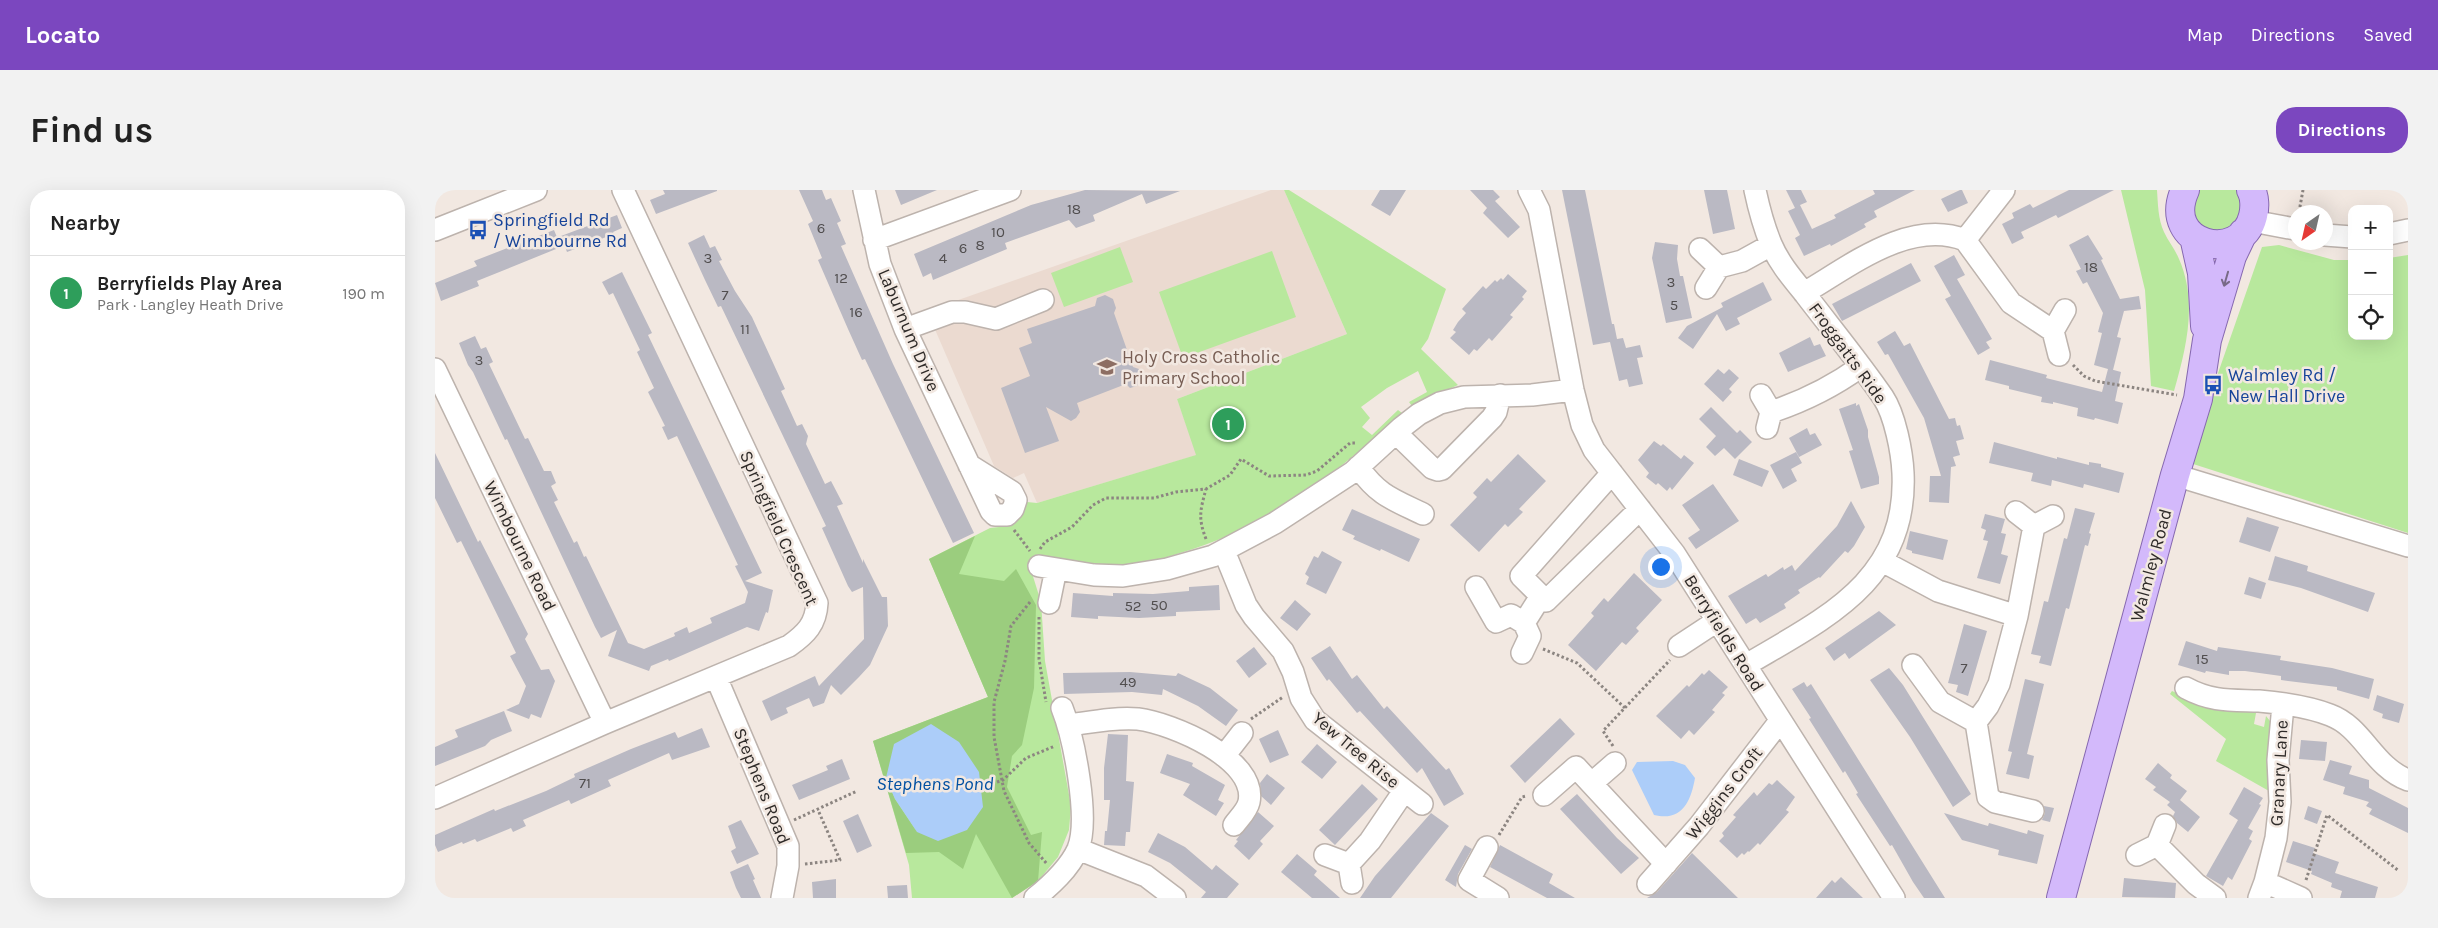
<!DOCTYPE html>
<meta charset="utf-8">
<style>
:root{--surface:#fff;--page:#f2f2f2;--text:#222;--muted:#767676;--line:#e0e0e0;--accent:#7b47bf}
body{margin:0;font-family:Karla,sans-serif;background:var(--page);color:var(--text)}
.controls{position:absolute;right:15px;top:15px;display:grid;overflow:hidden;border-radius:10px;box-shadow:0 5px 20px #0002}
.controls button{width:45px;height:45px;display:grid;place-items:center;padding:0;border:0;border-bottom:1px solid var(--line);background:var(--surface);color:var(--text);font:25px sans-serif}
.compass{position:absolute;left:1853px;top:15px;width:45px;height:45px;border-radius:50%;background:var(--surface);box-shadow:0 5px 20px #0002;rotate:214deg}
.you{position:absolute;left:1225px;top:376px;width:18px;height:18px;margin:-12px;border:4px solid #fff;border-radius:50%;background:#1a73e8;box-shadow:0 0 0 8px #1a73e833}
.badge{display:grid;place-items:center;width:32px;height:32px;border-radius:50%;background:var(--accent);color:#fff;font-size:16px;font-weight:700}
.pin{position:absolute;translate:-50% -50%;border:2px solid #fff;box-shadow:0 1px 5px #0006}
.list{margin:0;padding:0;list-style:none}
h2{display:flex;justify-content:space-between;align-items:center;height:65px;margin:0;padding:0 20px;font-size:21px}
h2 small{font-size:16px;font-weight:400;color:var(--muted)}
.list li{display:grid;grid-template-columns:32px 1fr auto;gap:15px;align-items:center;box-sizing:border-box;height:75px;padding:0 20px;border-top:1px solid var(--line)}
.list b{display:block;font-size:19px;white-space:nowrap}
.list p{margin:0;font-size:16px;white-space:nowrap;color:var(--muted)}
.list em{font-size:16px;font-style:normal;color:var(--muted)}
.icon{flex:none;width:28px;height:28px;fill:none;stroke:currentColor;stroke-width:2;stroke-linecap:round;stroke-linejoin:round}
.map{position:relative;flex:none;width:1973px;height:708px;overflow:hidden;border-radius:20px}
header{display:flex;align-items:center;gap:30px;box-sizing:border-box;height:70px;padding:0 25px;background:var(--accent);color:#fff}
header strong{font-size:24px}
nav{display:flex;gap:28px;margin-inline-start:auto;font-size:18px}
.intro{display:flex;align-items:center;justify-content:space-between;box-sizing:border-box;height:120px;padding:0 30px}
h1{margin:0;font-size:35px}
.button{padding:12px 22px;border-radius:20px;background:var(--accent);color:#fff;font-size:18px;font-weight:700}
main{display:flex;gap:30px;padding:0 30px}
aside{flex:1;background:var(--surface);border-radius:20px;box-shadow:0 5px 20px #0002}
.map>svg:first-child{display:block}
.built{fill:#ebdad0}
.green{fill:#b8e89d}
.forest{fill:#9bcd7e;fill-rule:evenodd}
.water{fill:#accdf9}
.building{fill:#bab9c3}
.lines{fill:none;stroke-linecap:round;stroke-linejoin:round}
.minor-casing{stroke:#bdb3ad;stroke-width:24}
.major-casing{stroke:#8668b0;stroke-width:30}
.path{stroke:#8c8581;stroke-width:3;stroke-dasharray:2.5 2.5;stroke-linecap:butt}
.minor{stroke:#fff;stroke-width:21}
.major{stroke:#d3b9fb;stroke-width:28}
.oneway{stroke:#786a87}
.labels{text-anchor:middle;stroke-width:5;stroke-linejoin:round;paint-order:stroke}
.number-label{font-size:15px;fill:#514e4f}
.transit-label{font-size:18px;fill:#164399;stroke:#f2e8e1;text-anchor:start}
.street-label{font-size:18px;fill:#2e2a28;stroke:#f2e8e1}
.education-label{font-size:18px;fill:#785e54;stroke:#f2e8e1;text-anchor:start}
.water-label{font-size:19px;font-style:italic;fill:#0150a2;stroke:#f2e8e1}
</style>
<header>
<strong>Locato</strong>
<nav><a>Map</a><a>Directions</a><a>Saved</a></nav>
</header>
<div class="intro"><h1>Find us</h1><a class="button">Directions</a></div>
<main>
<aside>
<h2>Nearby<small></small></h2>
<ul class="list">
<li><span class="badge" style="background:#2e9e5b">1</span><div><b>Berryfields Play Area</b><p>Park · Langley Heath Drive</p></div><em>190 m</em></li>
</ul>
</aside>
<div class="map">
<svg width="1973" height="708" viewBox="0 0 1973 708">
<rect width="100%" height="100%" fill="#f2e8e1"/>
<!-- built -->
<path class="built" d="M836,0H849L912,144L742,209L762,265L602,313L589,283L578,288L559,276L492,121Z"/>
<!-- green -->
<path class="green" d="M849,0H854L1011,99L993,149L986,159L1023,195L977,216L974,212L992,202L983,181L952,198L926,217L935,228L927,237L937,245L963,220L967,223C900,285 834,337 745,363C727,369 705,376 686,376C659,376 630,369 604,365L596,380L606,412L610,471L636,616L634,640L623,667L603,691L577,708H477L474,675L438,551L553,507L494,369L555,338L573,336L582,331L592,312L602,313L761,265L742,209L912,144Z
M1686,0H1722C1723,14 1723,29 1729,42C1733,51 1740,59 1744,69C1763,112 1751,159 1739,201L1716,196L1710,100Z
M1762,0H1802L1807,25L1793,41L1768,39C1757,26 1754,16 1762,0Z
M1844,55L1899,70H1917V146H1954V68L1973,65V343L1752,272L1827,57Z
M685,57L698,92L629,117L616,83Z
M837,61L861,127L748,168L724,102Z
M1737,501L1766,514L1816,518V522L1821,523L1819,534L1829,537L1831,526L1835,531L1834,601L1781,571L1791,549L1735,504Z"/>
<!-- forest -->
<path class="forest" d="M540,346L524,384L569,391L581,379L601,415L599,498L587,555L577,566L572,597L596,645L607,642L603,691L577,708L541,644L528,679L504,662L471,663L438,551L553,507L494,369ZM451,588L482,642L460,609Z"/>
<!-- water -->
<path class="water" d="M496,534L524,552L544,582L548,617L532,640L503,651L482,642L460,609L451,588L459,554Z
M1238,571L1250,575L1260,588C1256,611 1247,632 1219,625L1197,580L1202,572Z"/>
<!-- building -->
<path class="building" d="M228,0H282V1L221,24L215,10L230,4Z
M364,0H387L391,10L396,8L406,31L402,33L411,54L406,56L458,174L539,343L518,353L430,169L427,170L413,139L383,70L387,68L373,34L378,31Z
M460,0H502L466,15Z
M650,0L745,1L711,14L707,4L658,25L660,31L641,38L634,30L570,53L572,59L498,90L496,83L488,87L479,64L596,15Z
M945,0H971L955,26L936,15Z
M1035,0H1058L1065,7L1060,11L1085,37L1073,48L1048,23L1052,18Z
M1127,0H1150L1177,134H1179L1182,149L1188,148L1191,158L1205,155L1208,167L1202,168L1208,194L1194,197L1192,189L1184,191L1175,152L1158,155Z
M1269,0H1292L1300,39L1278,44Z
M1351,0H1366L1372,12L1365,15L1377,39L1401,28L1399,25L1440,4L1438,0H1480L1439,21L1442,27L1429,34L1431,37L1396,56L1395,54L1369,66L1360,48L1365,45L1353,21L1360,18Z
M1525,0H1527L1533,13L1513,22L1506,9Z
M1634,0H1679L1623,28L1621,25L1586,42L1589,48L1577,54L1567,34L1579,28L1577,23L1595,14L1598,18Z
M182,25L187,38L178,42L179,44L132,62L126,46Z
M119,40L126,57L42,91L44,96L6,111L0,93L42,76L39,71Z
M269,45L275,58L280,56L287,70L284,71L300,101L317,127L350,199L346,201L352,214L362,236L367,234L373,246L371,254L390,294L396,291L408,314L402,316L428,373V369L447,407H452L453,436L435,475L424,487L406,505L396,495L389,513L378,517L374,508L351,518L353,523L336,531L327,511L380,486L384,496L429,449L428,397L417,402L413,396L387,338L391,336L286,116L283,117L270,90L253,53Z
M1653,45L1668,69L1666,70L1685,109L1704,106L1706,119L1689,121L1682,147L1686,148L1678,180L1675,179L1686,182L1680,211L1688,213L1683,234L1660,228L1659,230L1642,226L1643,218L1618,212V214L1606,212L1607,207L1574,199V196L1550,190L1555,170L1612,185L1611,188L1667,202L1673,179L1659,175L1667,143L1663,142L1668,123L1652,92L1648,94L1641,81L1646,79L1634,55Z
M1220,52L1243,55L1242,69L1245,86H1248L1257,128L1231,133L1217,68Z
M1519,65L1530,85L1522,89L1557,149L1551,152L1555,158L1543,165L1510,109L1516,106L1499,76Z
M1476,73L1486,91L1407,131L1397,114Z
M187,82L217,143L213,145L327,383L310,391L338,400L333,423L331,422L324,441L312,437L234,471L233,469L216,476L214,481L173,466L182,440L166,448L160,437L72,249L70,250L38,182L33,175L24,153L40,146L46,159L51,157L58,172L54,174L90,249L93,248L109,281H116L121,293L116,296L123,310L119,312L139,353L142,351L149,367L151,366L193,453L209,459L240,446L239,443L252,437L254,443L277,433L275,428L310,413L313,402L300,376L303,375L242,246L233,250L227,237L230,236L213,202L219,198L202,162L205,160L178,103L174,105L167,92Z
M1073,84L1092,101L1087,107L1089,109L1075,125L1078,127L1057,151L1054,148L1042,161L1039,159L1034,165L1015,148L1021,142L1018,140L1023,132L1031,123L1027,119L1048,96L1051,99L1060,90L1062,92L1066,88L1068,90Z
M1328,92L1337,110L1302,128L1305,134L1291,141L1282,124L1258,159L1243,148L1252,136L1288,117L1286,113Z
M670,105L678,109L681,118L679,123L698,177L704,179L707,188L702,196L695,198L691,194L642,213L645,222L641,228L636,231L611,217L624,251L590,263L566,198L595,186L584,158L597,153L592,139L660,116L662,108Z
M1460,141L1469,156L1475,153L1514,229L1520,228L1522,236L1525,235L1529,249L1521,251L1525,265L1518,267L1521,276L1516,277L1514,313L1494,312L1495,286H1506L1489,228L1453,164L1450,165L1442,152Z
M1375,147L1379,156L1385,154L1391,166L1353,182L1344,163Z
M1283,179L1289,184L1294,179L1304,188L1294,199L1297,202L1288,212L1269,194Z
M1421,213V216L1424,214L1433,240V247L1444,287V294L1426,299L1414,261L1418,260L1404,219Z
M1276,217L1302,243L1305,240L1317,252L1300,269L1289,258L1280,266L1271,257L1281,246L1264,229Z
M1372,238L1375,245L1380,243L1387,255L1364,267L1354,248Z
M1219,251L1226,256L1228,254L1246,269L1249,265L1259,273L1237,300L1235,297L1232,301L1223,293L1221,295L1211,287L1214,283L1203,270Z
M1559,252L1622,269V267L1654,275V272L1666,274V277L1689,283L1684,303L1649,294L1648,298L1617,290L1616,296L1596,291L1598,283L1554,273Z
M1361,262L1367,273L1356,279L1362,291L1348,299L1335,275Z
M0,263L43,352L45,350L93,444L90,449L106,480L114,479L120,491L106,528L96,524L94,529L71,520L84,514L91,496L75,466L81,463L26,351L22,353L0,308Z
M1083,264L1111,291L1084,319L1088,322L1073,337L1070,334L1044,362L1015,335L1042,307L1038,303L1052,288L1056,292Z
M1304,269L1334,281L1327,297L1298,285Z
M1278,294L1304,331L1261,359L1253,348L1265,340L1247,315Z
M1416,311L1430,337L1419,356L1413,363L1410,361L1385,388L1384,387L1363,400L1365,403L1349,414L1351,418L1325,433L1321,428L1311,434L1293,406L1331,384L1333,387L1348,377L1349,380L1357,375L1360,381L1402,336Z
M1640,318L1660,323L1654,343L1656,344L1653,356L1650,355L1634,419L1631,418L1616,476L1604,473L1606,466L1596,464L1609,411L1613,412L1629,348L1632,349Z
M917,319L985,349L974,372L946,359L945,361L918,349L920,346L907,340Z
M1550,324L1570,329L1566,343L1571,344L1566,364L1573,366L1565,394L1542,388L1553,351L1548,350L1551,340L1546,338Z
M1812,327L1844,337L1835,362L1804,352Z
M1475,341L1513,350L1508,370L1477,363V361L1471,359Z
M887,361L907,372L891,404L871,394L874,387L870,384L879,366L883,368Z
M1840,366L1873,376L1872,381L1940,403L1933,422L1866,398L1833,390Z
M1199,383L1227,410L1201,438L1204,441L1191,455L1187,452L1161,481L1133,455L1159,426L1156,423L1169,408L1173,412Z
M1814,387L1831,393L1826,409L1809,404Z
M784,395L785,420L741,422V426L704,428L663,426V429L636,427L638,403L678,406V403L718,404L754,401V397Z
M860,410L876,424L862,441L845,428Z
M1444,421L1461,435L1414,469L1410,463L1399,471L1390,458Z
M1529,434L1552,441L1533,506L1521,502L1523,495L1513,493Z
M1751,451L1782,461L1783,457L1846,466L1845,470L1897,478L1939,489L1934,509L1902,500V497L1846,490V486L1810,481H1794V485L1771,481L1770,483L1743,475Z
M895,456L917,489L922,485L949,519L952,516L1011,580L1014,578L1029,604L1009,616L987,578L982,583L925,521L922,523L894,489L892,491L876,468Z
M819,457L832,474L814,488L801,471Z
M1454,478L1468,495L1536,604L1518,617L1475,547L1435,490Z
M1274,480L1293,497L1287,503L1290,505L1277,520L1280,522L1259,545L1254,540L1246,549L1221,526L1252,495L1254,497L1267,483L1269,485Z
M695,482L741,486L743,483L775,498L803,520L791,536L763,516L728,499L727,505L697,502L629,504L628,483Z
M1590,489L1609,494L1592,564L1599,566L1594,589L1571,584L1577,562L1573,561Z
M1369,492L1372,497L1376,494L1510,708H1489L1478,692L1457,655L1455,656L1421,604L1423,603L1410,581L1408,583L1374,529L1376,528L1357,499Z
M1942,505L1969,514L1964,533L1947,528L1948,524L1938,520Z
M69,521L77,541L56,550L50,556L0,576V557L23,547L20,540Z
M1125,528L1140,544L1090,593L1075,576Z
M267,538L275,557L237,570L234,563L173,590L176,596L136,614L134,610L88,630L91,636L78,642L76,638L42,652L40,649L28,654L27,652L3,662L0,655V645L59,619L60,621L111,601L140,587L139,584L196,559L240,542L243,548Z
M843,540L854,565L835,573L824,549Z
M673,544L693,545L691,591L699,592L695,642H691L690,656L669,655L670,641H672L675,610H669V578Z
M1866,550L1892,552L1890,571L1864,569Z
M882,554L902,572L887,589L866,572Z
M732,564L758,573L757,576L790,595L783,610L789,613L781,626L748,605L755,594L725,583Z
M407,569L415,589L364,610L357,595L393,580L391,576Z
M1895,570L1917,576L1914,584L1934,590V598L1973,618V643L1934,624L1937,619L1931,616L1934,612L1908,604L1910,597L1888,590Z
M1723,573L1737,585L1735,588L1752,601L1745,610L1765,627L1753,642L1742,633L1738,626L1740,622L1732,615L1735,612L1718,600L1721,597L1710,589Z
M832,584L850,598L836,615L826,606L825,593Z
M1342,590L1360,607L1351,620L1354,622L1325,655L1323,653L1314,662L1313,661L1309,665L1307,663L1302,668L1284,651L1289,646L1287,643L1301,627L1298,625L1319,602L1322,606L1334,593L1337,595Z
M927,594L943,609L900,655L884,640Z
M1809,597L1828,608L1824,614L1826,615L1813,638L1818,641L1814,649L1817,651L1797,690L1793,687L1788,696L1771,686L1803,630L1794,624Z
M1142,604L1182,648L1204,668L1186,684L1125,619Z
M1609,616L1619,618L1615,632L1607,630L1610,623Z
M1873,616L1887,621L1882,634L1869,629Z
M823,622L839,636L825,651L828,654L814,670L799,656L803,651L801,650Z
M996,623L1014,636L956,708H925L940,686Z
M1509,623L1553,636L1554,633L1592,644L1593,640L1609,645L1602,674L1563,665L1564,660L1527,650Z
M423,624L437,656L422,663L408,631Z
M306,630L324,664L302,674L296,661L301,658L293,636Z
M723,643L750,657L777,680L781,675L804,694L792,708H766L771,702L735,673L713,662Z
M1858,651L1880,658L1878,663L1904,672L1900,683L1943,697L1940,708H1905L1907,701L1896,697L1897,693L1876,684L1877,681L1851,672Z
M1030,655L1037,659L1023,684L1021,697L1010,690Z
M1065,655L1118,684L1114,693L1140,708H1112L1055,677Z
M1257,663L1303,708H1212L1222,702Z
M862,664L882,681L879,685L905,708H877L846,682Z
M313,674L320,689L318,690L326,708H306L301,698L295,682Z
M1406,687L1428,708H1381L1397,690L1400,693Z
M1689,688L1741,693L1740,708L1687,707Z
M401,689V708H378L377,692Z
M472,695L473,708H453L452,696Z"/>
<g class="lines">
<defs>
<path id="minor" d="M429,0L445,74L470,139L556,321L560,325H572L578,319L581,310L577,302L534,275
M1094,0L1104,20L1138,200L1147,235L1159,260L1239,363L1459,708
M1817,31L1860,39
M0,40L101,0
M1954,44L1973,40
M1890,45L1917,47
M439,50L575,0
M1530,50L1569,0
M1265,59L1284,77
M1271,98L1284,77L1307,71L1336,55
M1369,103C1414,77 1474,28 1530,50L1576,113L1618,141
M470,139L517,122H530L561,129L608,110
M1624,165L1618,141L1630,120
M0,179L170,533
M1326,205L1336,222L1332,238
M1336,222C1369,211 1396,198 1425,177
M961,243L997,278L1003,280L1007,279L1057,228L1061,222L1065,205
M923,277C944,306 957,309 988,324
M1177,283L1086,386L1111,411L1205,319
M1740,285L1973,356
M1581,322L1599,336L1618,326
M789,361L811,415L819,427L848,461L858,482L866,508L880,530L987,614
M1447,371L1503,401L1582,426
M604,376L659,385L688,386L732,379L778,366L840,333L918,282L966,238L984,224L1005,213L1029,207L1097,205L1138,200
M1041,397L1061,432L1076,425L1089,433L1106,406
M614,413L621,379
M1244,456L1282,431
M1087,463L1095,446L1089,433
M1311,475C1390,428 1473,391 1468,283C1467,262 1460,225 1448,207C1424,172 1396,138 1370,104C1357,88 1344,73 1336,54C1329,37 1324,19 1320,0
M1478,475L1505,512L1541,532L1553,607L1560,612L1598,621
M281,487L353,656V676L347,708
M1751,498C1777,512 1796,510 1824,511C1847,513 1874,517 1895,525C1928,537 1938,577 1973,590
M1541,532L1553,516L1564,494L1582,426L1599,336
M634,535C656,532 680,527 703,529C736,533 823,569 814,612C812,621 804,628 799,635
M789,566L807,543
M1157,593L1180,573
M1109,605L1141,577L1231,674
M0,608L170,533L354,456C371,444 381,434 382,413L188,0
M1722,655L1761,694L1780,708
M1052,657L1034,690L1063,708
M643,659L711,686L740,708
M890,665L914,674L917,693
M1702,665L1722,655L1730,635
M914,674L935,651L969,601
M1830,692L1866,708
M1213,694L1264,636L1345,531
M600,708C616,695 634,679 643,659C655,629 639,548 627,518
M1824,708L1830,692L1841,648L1845,612L1843,570L1848,515"/>
<path id="major" d="M1750,0C1725,56 1806,75 1818,26C1820,18 1820,7 1816,0
M1759,47L1767,83L1770,136
M1626,708L1740,285L1763,209L1772,150L1797,66L1808,43"/>
</defs>
<!-- minor casing -->
<use href="#minor" class="minor-casing"/>
<!-- major casing -->
<use href="#major" class="major-casing"/>
<!-- path -->
<path class="path" d="M1864,22L1868,0
M1638,175L1649,186L1660,191L1742,205
M579,340L595,361
M771,349C763,328 765,321 771,299
M605,359L610,352L637,337L658,315L671,308H719L741,302L771,299L795,285L806,269L834,286L871,285L882,281L915,253H922
M595,412L576,436L570,471L559,512V547L569,601L594,653L612,674
M604,427V469L611,512
M1108,459L1142,473L1190,518
M816,529L848,507
M1178,556L1168,541L1235,470
M562,592L568,590L591,568L620,556
M359,630L422,601
M1064,645L1087,607L1091,606
M370,674L405,670L383,620
M1871,690L1892,625L1964,681"/>
<!-- minor -->
<use href="#minor" class="minor"/>
<!-- major -->
<use href="#major" class="major"/>
</g>
<!-- one-way arrows -->
<defs><path id="oneway-shaft" d="M-6 0H5M1.5-3L5.5 0L1.5 3" fill="none" stroke-width="1.6" stroke-linecap="round" stroke-linejoin="round" transform="scale(1.25)"/></defs>
<use class="oneway" href="#oneway-shaft" transform="translate(1791 89) rotate(106)"/>
<!-- icons -->
<defs>
<symbol id="bus-bare" viewBox="-9 -9 18 18"><path d="M-5-6H5V4H4V6H2V4H-2V6H-4V4H-5ZM-3.5-4V0h7V-4ZM-3.5 1.2v1.5H-2V1.2ZM2 1.2v1.5H3.5V1.2Z" fill="#1a4fb4" stroke="#f2e8e1" stroke-width="2.5" paint-order="stroke"/></symbol>
<symbol id="school-bare" viewBox="-9 -9 18 18"><path d="M0-5L7-2L0 1L-7-2ZM-4 1L0 2.5L4 1V4Q0 6-4 4Z" fill="#8d6e63" stroke="#f2e8e1" stroke-width="2.5" paint-order="stroke"/></symbol>
</defs>
<g fill-rule="evenodd">
<use href="#bus-bare" x="29" y="26" width="28" height="28"/>
<use href="#school-bare" x="658" y="163" width="28" height="28"/>
<use href="#bus-bare" x="1764" y="181" width="28" height="28"/>
</g>
<g class="labels">
<!-- number labels -->
<g class="number-label">
<text x="639" y="24">18</text>
<text x="386" y="43">6</text>
<text x="563" y="47">10</text>
<text x="545" y="60">8</text>
<text x="528" y="63">6</text>
<text x="273" y="73">3</text>
<text x="508" y="73">4</text>
<text x="1656" y="82">18</text>
<text x="406" y="93">12</text>
<text x="1236" y="97">3</text>
<text x="290" y="110">7</text>
<text x="1239" y="120">5</text>
<text x="421" y="127">16</text>
<text x="310" y="144">11</text>
<text x="44" y="175">3</text>
<text x="724" y="420">50</text>
<text x="698" y="421">52</text>
<text x="1767" y="474">15</text>
<text x="1529" y="483">7</text>
<text x="693" y="497">49</text>
<text x="150" y="598">71</text>
</g>
<!-- transit labels -->
<g class="transit-label">
<text x="58" y="36">Springfield Rd<tspan x="58" dy="21">/ Wimbourne Rd</tspan></text>
<text x="1793" y="191">Walmley Rd /<tspan x="1793" dy="21">New Hall Drive</tspan></text>
</g>
<!-- street labels -->
<g class="street-label">
<text transform="translate(474 140) rotate(67)" y="6">Laburnum Drive</text>
<text transform="translate(1413 163) rotate(54)" y="6">Froggatts Ride</text>
<text transform="translate(344 338) rotate(66)" y="6">Springfield Crescent</text>
<text transform="translate(85 356) rotate(64)" y="6">Wimbourne Road</text>
<text transform="translate(1716 375) rotate(-75)" y="6">Walmley Road</text>
<text transform="translate(1289 443) rotate(58)" y="6">Berryfields Road</text>
<text transform="translate(921 560) rotate(40)" y="6">Yew Tree Rise</text>
<text transform="translate(1844 583) rotate(-87)" y="6">Granary Lane</text>
<text transform="translate(327 596) rotate(68)" y="6">Stephens Road</text>
<text transform="translate(1289 603) rotate(-52)" y="6">Wiggins Croft</text>
</g>
<!-- education labels -->
<g class="education-label">
<text x="687" y="173">Holy Cross Catholic<tspan x="687" dy="21">Primary School</tspan></text>
</g>
<!-- water labels -->
<g class="water-label">
<text x="500" y="600">Stephens Pond</text>
</g>
</g>
</svg>
<div class="controls">
<button>+</button>
<button>−</button>
<button><svg class="icon" aria-label="locate" viewBox="0 0 24 24"><circle cx="12" cy="12" r="6"/><path d="M12 2v4M12 18v4M2 12h4M18 12h4"/></svg></button>
</div>
<svg class="compass" viewBox="-18 -18 36 36"><path d="M0-13l5 13h-10z" fill="#e53935"/><path d="M0 13l5-13h-10z" fill="#767676"/></svg>
<div class="you"></div>
<div class="pin badge" style="left:793px;top:234px;background:#2e9e5b">1</div>
</div>
</main>
